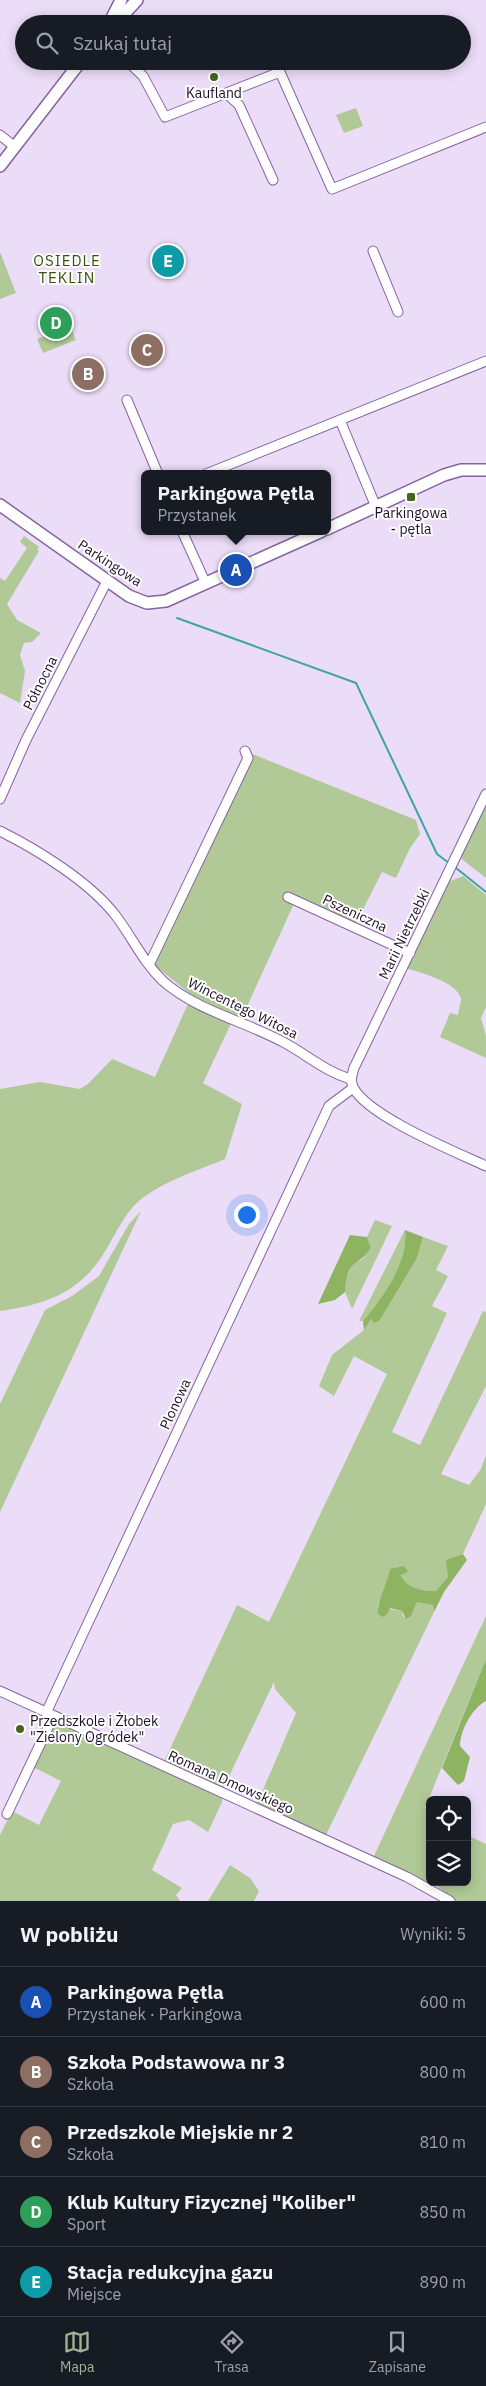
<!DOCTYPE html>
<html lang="pl">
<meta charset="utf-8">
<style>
:root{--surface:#171b24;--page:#242831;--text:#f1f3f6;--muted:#9ea1a6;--line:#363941;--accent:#a4b393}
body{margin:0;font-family:"IBM Plex Sans",sans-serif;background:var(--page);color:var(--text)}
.controls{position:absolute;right:15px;bottom:15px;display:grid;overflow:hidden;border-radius:8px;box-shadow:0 2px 12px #0003}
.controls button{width:45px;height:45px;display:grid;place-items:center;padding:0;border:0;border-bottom:1px solid var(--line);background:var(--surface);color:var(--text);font:25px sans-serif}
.you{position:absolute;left:246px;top:1214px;width:18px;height:18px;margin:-12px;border:4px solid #fff;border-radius:50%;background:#1a73e8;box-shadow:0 0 0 8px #1a73e833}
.badge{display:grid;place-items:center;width:32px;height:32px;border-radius:50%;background:var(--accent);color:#fff;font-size:16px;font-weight:700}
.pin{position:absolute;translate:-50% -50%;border:2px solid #fff;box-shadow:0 1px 5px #0006}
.popup{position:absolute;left:141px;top:470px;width:190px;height:65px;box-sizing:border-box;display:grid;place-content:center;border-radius:8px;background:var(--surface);filter:drop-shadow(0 1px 4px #0005);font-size:16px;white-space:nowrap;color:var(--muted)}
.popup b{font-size:19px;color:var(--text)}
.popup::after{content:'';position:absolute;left:50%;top:100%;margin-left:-10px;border:10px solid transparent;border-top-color:var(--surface)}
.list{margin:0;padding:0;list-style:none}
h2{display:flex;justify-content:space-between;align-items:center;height:65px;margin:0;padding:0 20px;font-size:21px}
h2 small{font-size:16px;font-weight:400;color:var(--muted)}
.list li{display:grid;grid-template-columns:32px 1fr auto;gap:15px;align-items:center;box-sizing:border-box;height:70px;padding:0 20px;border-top:1px solid var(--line)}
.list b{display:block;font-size:19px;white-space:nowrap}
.list p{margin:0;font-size:16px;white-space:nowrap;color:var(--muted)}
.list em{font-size:16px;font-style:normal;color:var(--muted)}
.icon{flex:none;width:28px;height:28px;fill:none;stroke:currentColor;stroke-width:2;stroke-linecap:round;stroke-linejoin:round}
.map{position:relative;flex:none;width:486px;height:1901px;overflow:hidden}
.search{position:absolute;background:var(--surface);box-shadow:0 2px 12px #0003;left:15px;right:15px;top:15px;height:55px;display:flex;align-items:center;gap:12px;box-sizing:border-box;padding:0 18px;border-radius:28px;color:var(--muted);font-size:19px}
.sheet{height:415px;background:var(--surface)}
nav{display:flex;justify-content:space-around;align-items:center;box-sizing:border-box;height:70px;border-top:1px solid var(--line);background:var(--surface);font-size:14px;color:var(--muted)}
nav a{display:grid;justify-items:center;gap:2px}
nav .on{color:var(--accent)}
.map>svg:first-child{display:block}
.green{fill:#b0c996}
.forest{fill:#8eb462}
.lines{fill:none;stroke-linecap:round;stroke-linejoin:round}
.stream{stroke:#3ea69f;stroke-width:2}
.minor-casing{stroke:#8663a0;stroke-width:11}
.tertiary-casing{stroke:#8663a0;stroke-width:14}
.minor{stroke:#fff;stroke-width:9}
.tertiary{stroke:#fff;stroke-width:11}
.poi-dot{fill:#46651a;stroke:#fff;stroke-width:2}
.labels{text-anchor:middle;stroke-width:4;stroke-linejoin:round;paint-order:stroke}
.poi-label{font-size:14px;fill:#1d0e27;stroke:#fff}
.street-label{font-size:14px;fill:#1d0e27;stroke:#fff}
.neighbourhood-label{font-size:15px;letter-spacing:1px;fill:#355109;stroke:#fff}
</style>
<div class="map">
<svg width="486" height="1901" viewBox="0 0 486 1901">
<rect width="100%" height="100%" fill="#ebdcf8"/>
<!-- green -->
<path class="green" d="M356,108L363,126L344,133L336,115Z
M0,252L16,293L0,299Z
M71,327L76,340L43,353L37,339Z
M24,536L39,547L37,550L39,551L7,604L17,620L41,633L32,642L24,643L20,655L25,671L20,703L0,693V578L5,581L27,548L20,542Z
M250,753L416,820L420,834L410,848L396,878L382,872L356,923L297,897L244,1013L235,1015L203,1083L242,1104L225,1159C197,1171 163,1181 139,1201C125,1213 116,1233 107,1248C82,1292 48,1304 0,1311V1089L40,1082L80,1089L88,1084L112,1059L155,1077L192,995L153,964Z
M486,801V878L459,857Z
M463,876L486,895V1007L481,1018L486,1036V1058L440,1037L450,1013L458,1015C458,1011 461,1004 461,999C458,982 421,973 406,968L448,882Z
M141,1211L0,1512V1404L45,1310L72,1296L99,1276L129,1224Z
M375,1220L392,1226L352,1309L345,1292L347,1275L352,1265L363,1259L371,1248L367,1237Z
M405,1230C409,1261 383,1299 363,1321H359Z
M423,1237L448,1246L436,1270L448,1276L432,1306L447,1313L392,1432L420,1445L483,1311L486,1312V1386L441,1474L469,1485L481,1469L486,1455V1504L463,1554L447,1561L448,1577L436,1591C427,1591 412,1591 405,1583C400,1578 397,1574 390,1569L387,1586L377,1607L402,1611L403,1617L411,1616L417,1602L433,1605L434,1612L325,1837L256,1806L296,1713L275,1689L274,1682L222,1791L163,1764L237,1605L269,1622L387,1374L354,1356L334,1396L319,1386L332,1355L364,1330L371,1319L380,1320L417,1258Z
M486,1616V1659L425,1808L430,1811V1883L373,1858Z
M55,1721L222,1798V1802L208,1832L189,1820L173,1824L152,1870L182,1888L176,1895L180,1901H0V1835L12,1811L39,1825L61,1781L33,1767Z
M467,1835L486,1844V1901H456L436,1885L437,1882H467Z
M230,1865L250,1878L259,1891L254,1901H208Z"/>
<!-- forest -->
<path class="forest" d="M405,1230L423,1237L417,1258L380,1320L374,1323L371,1319L364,1330L363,1321C383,1298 409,1261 405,1230Z
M350,1235L367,1237L371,1248C364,1258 362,1258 353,1265C346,1271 346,1284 345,1292L335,1300L318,1304Z
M463,1554L467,1560L444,1592L434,1612L433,1605L417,1602L411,1616L406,1619L402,1611L390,1608L387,1614L383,1617L378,1614C376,1604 388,1582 390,1569L404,1566L408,1572L400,1575C408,1589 421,1591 436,1591L448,1577L446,1560Z
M486,1659V1701C472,1708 460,1731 460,1746L470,1757L464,1781L458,1785L442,1768Z"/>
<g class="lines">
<!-- stream -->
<path class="stream" d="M177,618L356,683L437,854L449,863
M456,868L486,892"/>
<defs>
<path id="minor" d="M127,61L143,76L165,117L280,72L332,189L486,127
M226,93L239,105L273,180
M0,135L15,147
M373,251L398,312
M127,400L158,474
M340,420L376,507
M206,474L486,361
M182,531L206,584
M486,794L354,1068C352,1075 350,1080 353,1087C367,1116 456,1152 486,1166
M0,799L26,740L107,581
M0,831C38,850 90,882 116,916C132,937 143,962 163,981C197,1011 245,1021 285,1043C307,1055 326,1072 351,1079
M288,897L410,953
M149,965L248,758L245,751
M0,1691L407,1877L450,1901
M46,1713L329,1106L353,1088
M7,1814L53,1717"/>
<path id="tertiary" d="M109,24L121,0
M115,24L137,0
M0,166L81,61
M0,505L129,596L147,603L166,601L322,531
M327,529L444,475L461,470H486"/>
</defs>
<!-- minor casing -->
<use href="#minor" class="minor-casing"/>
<!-- tertiary casing -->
<use href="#tertiary" class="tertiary-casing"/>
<!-- minor -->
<use href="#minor" class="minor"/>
<!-- tertiary -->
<use href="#tertiary" class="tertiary"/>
</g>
<!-- markers -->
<g class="poi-dot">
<circle cx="214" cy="77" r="5"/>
<rect x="406" y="492" width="10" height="10" rx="2.5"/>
<circle cx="20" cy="1729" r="5"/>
</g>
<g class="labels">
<!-- poi labels -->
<g class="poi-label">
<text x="214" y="98">Kaufland</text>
<text x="411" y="518">Parkingowa<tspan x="411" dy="16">- pętla</tspan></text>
<text x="30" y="1726" text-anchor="start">Przedszkole i Żłobek<tspan x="30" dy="16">"Zielony Ogródek"</tspan></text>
</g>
<!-- street labels -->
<g class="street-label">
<text transform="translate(110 563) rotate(33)" y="5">Parkingowa</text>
<text transform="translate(40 683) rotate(-63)" y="5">Północna</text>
<text transform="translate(355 913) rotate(25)" y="5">Pszeniczna</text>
<text transform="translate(404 934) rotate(-64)" y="5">Marii Nietrzebki</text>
<text transform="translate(243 1008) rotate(26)" y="5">Wincentego Witosa</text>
<text transform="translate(175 1404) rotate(-65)" y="5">Plonowa</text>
<text transform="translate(231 1782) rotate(24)" y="5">Romana Dmowskiego</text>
</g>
<!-- neighbourhood labels -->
<g class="neighbourhood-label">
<text x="67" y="266">OSIEDLE<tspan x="67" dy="17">TEKLIN</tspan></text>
</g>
</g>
</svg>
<div class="controls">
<button><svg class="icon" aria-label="locate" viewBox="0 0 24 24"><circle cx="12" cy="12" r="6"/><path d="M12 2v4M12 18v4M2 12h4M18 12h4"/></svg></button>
<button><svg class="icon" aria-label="layers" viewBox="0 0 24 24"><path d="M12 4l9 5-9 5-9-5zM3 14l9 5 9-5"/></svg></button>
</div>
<div class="you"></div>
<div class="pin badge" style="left:236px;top:570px;background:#1a4fb4">A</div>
<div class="popup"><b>Parkingowa Pętla</b>Przystanek</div>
<div class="pin badge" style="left:88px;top:374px;background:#8d6e63">B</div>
<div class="pin badge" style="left:147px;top:350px;background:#8d6e63">C</div>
<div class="pin badge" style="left:56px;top:323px;background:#2e9e5b">D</div>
<div class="pin badge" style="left:168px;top:261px;background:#0f9aa8">E</div>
<div class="search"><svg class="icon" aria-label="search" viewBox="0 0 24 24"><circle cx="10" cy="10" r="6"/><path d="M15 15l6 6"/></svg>Szukaj tutaj</div>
</div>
<section class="sheet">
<h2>W pobliżu<small>Wyniki: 5</small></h2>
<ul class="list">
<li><span class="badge" style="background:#1a4fb4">A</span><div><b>Parkingowa Pętla</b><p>Przystanek · Parkingowa</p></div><em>600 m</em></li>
<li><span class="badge" style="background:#8d6e63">B</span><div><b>Szkoła Podstawowa nr 3</b><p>Szkoła</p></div><em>800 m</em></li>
<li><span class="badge" style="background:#8d6e63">C</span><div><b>Przedszkole Miejskie nr 2</b><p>Szkoła</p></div><em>810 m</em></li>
<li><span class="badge" style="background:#2e9e5b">D</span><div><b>Klub Kultury Fizycznej &quot;Koliber&quot;</b><p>Sport</p></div><em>850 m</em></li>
<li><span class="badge" style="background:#0f9aa8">E</span><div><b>Stacja redukcyjna gazu</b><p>Miejsce</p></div><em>890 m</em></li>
</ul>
</section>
<nav>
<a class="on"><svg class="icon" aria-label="map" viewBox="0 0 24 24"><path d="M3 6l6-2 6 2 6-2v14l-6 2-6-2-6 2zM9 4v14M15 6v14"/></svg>Mapa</a>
<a><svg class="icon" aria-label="directions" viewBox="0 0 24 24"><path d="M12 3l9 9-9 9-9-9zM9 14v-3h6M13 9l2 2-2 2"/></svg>Trasa</a>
<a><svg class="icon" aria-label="saved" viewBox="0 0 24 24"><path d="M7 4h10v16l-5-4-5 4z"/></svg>Zapisane</a>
</nav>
